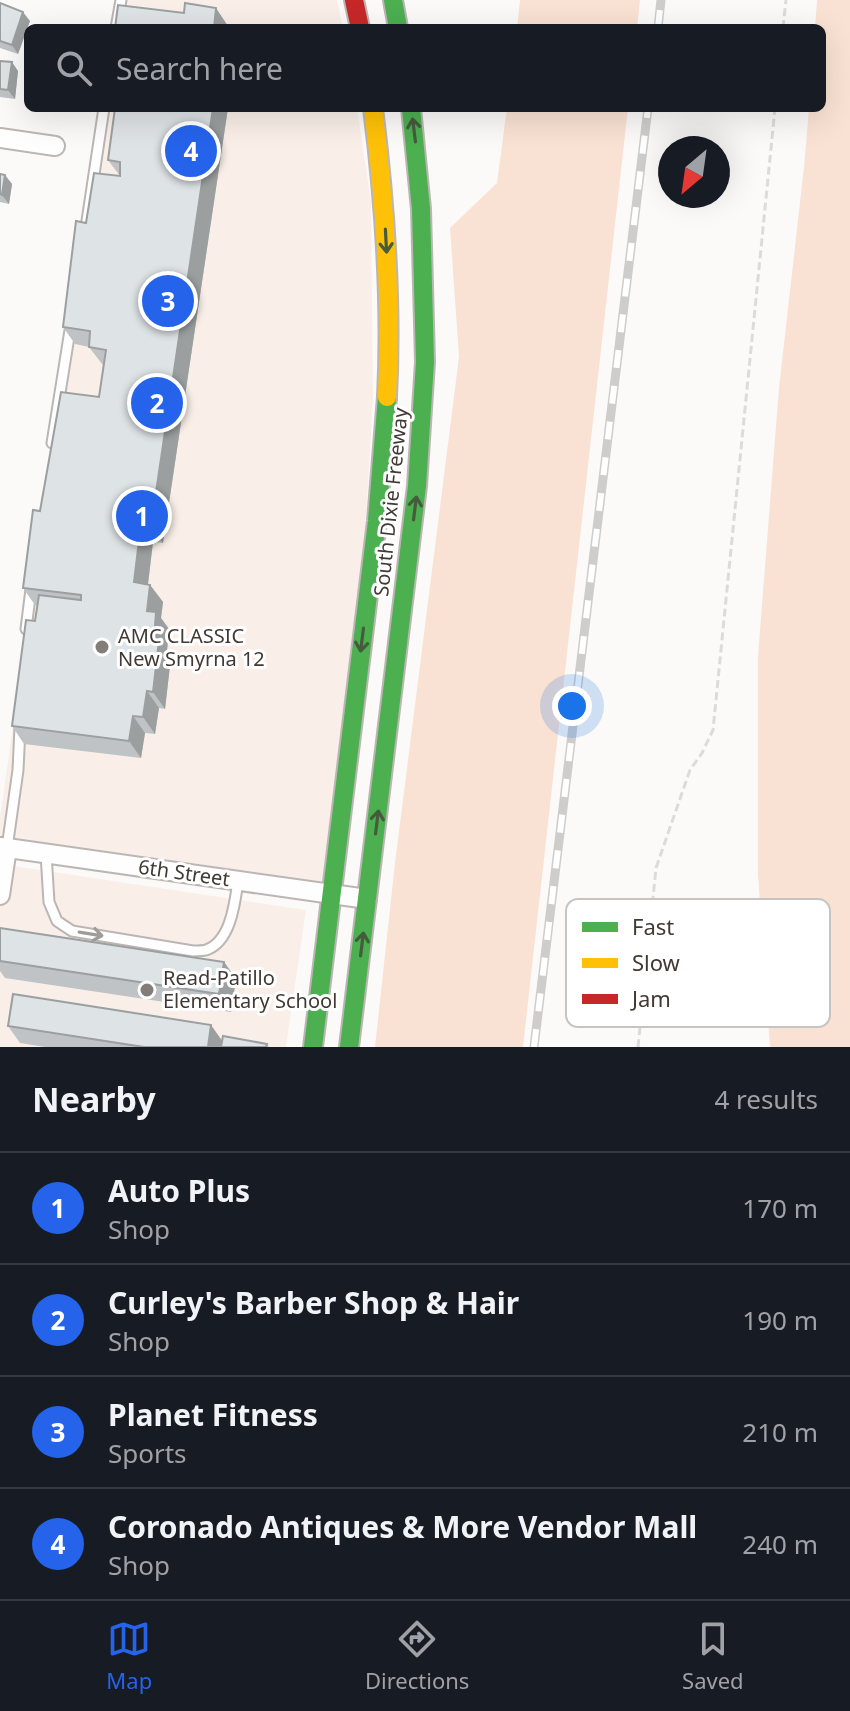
<!DOCTYPE html>
<style>
:root{--surface:#171b24;--page:#242831;--text:#f1f3f6;--muted:#9ea1a6;--line:#363941;--accent:#2563eb}
body{margin:0;font-family:"Noto Sans",sans-serif;background:var(--page);color:var(--text)}
.compass{position:absolute;left:658px;top:136px;width:72px;height:72px;border-radius:50%;background:var(--surface);box-shadow:0 8px 32px #0002;rotate:209deg}
.you{position:absolute;left:572px;top:706px;width:28px;height:28px;margin:-20px;border:6px solid #fff;border-radius:50%;background:#1a73e8;box-shadow:0 0 0 12px #1a73e833}
.badge{display:grid;place-items:center;width:52px;height:52px;border-radius:50%;background:var(--accent);color:#fff;font-size:26px;font-weight:700}
.pin{position:absolute;translate:-50% -50%;border:4px solid #fff;box-shadow:0 2px 8px #0006}
.list{margin:0;padding:0;list-style:none}
h2{display:flex;justify-content:space-between;align-items:center;height:104px;margin:0;padding:0 32px;font-size:34px}
h2 small{font-size:26px;font-weight:400;color:var(--muted)}
.list li{display:grid;grid-template-columns:52px 1fr auto;gap:24px;align-items:center;box-sizing:border-box;height:112px;padding:0 32px;border-top:2px solid var(--line)}
.list b{display:block;font-size:30px;white-space:nowrap}
.list p{margin:0;font-size:26px;white-space:nowrap;color:var(--muted)}
.list em{font-size:26px;font-style:normal;color:var(--muted)}
.icon{flex:none;width:44px;height:44px;fill:none;stroke:currentColor;stroke-width:2;stroke-linecap:round;stroke-linejoin:round}
.map{position:relative;flex:none;width:850px;height:1047px;overflow:hidden}
.search{position:absolute;background:var(--surface);box-shadow:0 8px 32px #0002;left:24px;right:24px;top:24px;height:88px;display:flex;align-items:center;gap:20px;box-sizing:border-box;padding:0 28px;border-radius:12px;color:var(--muted);font-size:30px}
.sheet{height:552px;background:var(--surface)}
nav{display:flex;justify-content:space-around;align-items:center;box-sizing:border-box;height:112px;border-top:2px solid var(--line);background:var(--surface);font-size:22px;color:var(--muted)}
nav a{display:grid;justify-items:center;gap:4px}
nav .on{color:var(--accent)}
.map>svg:first-child{display:block}
.built{fill:#f9efe8}
.green{fill:#f9e2d3}
.lines{fill:none;stroke-linecap:round;stroke-linejoin:round}
.lane-casing{stroke:#bbb6b3;stroke-width:13}
.street-casing{stroke:#bbb6b3;stroke-width:22}
.fast-casing{stroke:#bbb6b3;stroke-width:22}
.slow-casing{stroke:#bbb6b3;stroke-width:22}
.jam-casing{stroke:#bbb6b3;stroke-width:22}
.path{stroke:#dcdbd9;stroke-width:3;stroke-dasharray:8 4;stroke-linecap:butt}
.lane{stroke:#fffefe;stroke-width:9}
.street{stroke:#fffefe;stroke-width:18}
.fast{stroke:#4caf50;stroke-width:18}
.slow{stroke:#ffc107;stroke-width:18}
.jam{stroke:#c62828;stroke-width:18}
.rail-casing{stroke:#cecdcc;stroke-width:9}
.rail{stroke:#fff;stroke-width:6;stroke-dasharray:18;stroke-linecap:butt}
.wall{fill:#bfc3c5}
.shaded-wall{fill:#9b9fa0}
.building{fill:#dee3e5;stroke:#9b9fa0;stroke-width:2}
.oneway{stroke:#445c3c}
.oneway2{stroke:#a09c99}
.poi-dot{fill:#827d79;stroke:#fff;stroke-width:3}
.labels{text-anchor:middle;stroke-width:6;stroke-linejoin:round;paint-order:stroke}
.street-label{font-size:20px;fill:#413934;stroke:#fff}
.poi-label{font-size:20px;fill:#413934;stroke:#fff;text-anchor:start}
.key{fill:#fff;stroke:#c6c4c2;stroke-width:2}
.key-label{font-size:22px;fill:#413934}
</style>
<div class="map">
<svg width="850" height="1047" viewBox="0 0 850 1047">
<rect width="100%" height="100%" fill="#fcfaf8"/>
<!-- built -->
<path class="built" d="M116,0H337L343,28H112Z
M101,108H357L371,202L373,398L365,536L323,882L0,836V817Z
M0,864L306,910L286,1047H0Z"/>
<!-- green -->
<path class="green" d="M520,0H640L637,28H517Z
M817,0H850V1047H770L758,874V656L779,388L804,167L809,108H822V28H815Z
M507,108H628L523,1047H375L395,863L459,357L450,228L497,183Z"/>
<g class="lines">
<defs>
<path id="lane" d="M116,28L121,0
M85,234L104,108
M52,443L71,324
M26,629L31,589
M7,848L18,770L20,728
M46,854L49,902L57,921L72,931L193,951C197,951 202,951 206,950C231,942 235,902 238,881"/>
<path id="street" d="M0,138L55,146
M0,847L367,899
M0,895L7,848"/>
<path id="fast" d="M393,0L398,28
M313,1047L377,521L387,397
M349,1047L417,486L425,362L421,209L411,108"/>
<path id="slow" d="M373,108C385,204 392,300 387,397"/>
<path id="jam" d="M354,0L360,28"/>
</defs>
<!-- lane casing -->
<use href="#lane" class="lane-casing"/>
<!-- street casing -->
<use href="#street" class="street-casing"/>
<!-- fast casing -->
<use href="#fast" class="fast-casing"/>
<!-- slow casing -->
<use href="#slow" class="slow-casing"/>
<!-- jam casing -->
<use href="#jam" class="jam-casing"/>
<!-- path -->
<path class="path" d="M783,28L786,0
M638,1047L656,868L690,770L702,753L713,730L775,108"/>
<!-- lane -->
<use href="#lane" class="lane"/>
<!-- street -->
<use href="#street" class="street"/>
<!-- fast -->
<use href="#fast" class="fast"/>
<!-- slow -->
<use href="#slow" class="slow"/>
<!-- jam -->
<use href="#jam" class="jam"/>
<defs>
<path id="rail" d="M658,28L661,0
M534,1047L648,108"/>
</defs>
<!-- rail casing -->
<use href="#rail" class="rail-casing"/>
<!-- rail -->
<use href="#rail" class="rail"/>
</g>
<!-- wall -->
<path class="wall" d="M0,3L30,21L18,54L0,48Z
M0,61L18,71L15,99L0,97Z
M115,108H228L163,543L153,542L148,585H150L163,602L161,618L169,629L167,651L171,657L165,709L159,708L155,734L145,733L141,758L24,744L12,726L38,606L35,605L23,588L40,511L99,397L103,365L102,364L89,347L75,344L63,327L86,223L120,176L108,160Z
M0,174L12,184L9,204L0,202Z
M0,928L224,962L236,979L231,1012L5,978L0,971Z
M8,1026L267,1044L269,1047H45L20,1043Z"/>
<!-- shaded-wall -->
<path class="shaded-wall" d="M216,8L228,26V28H214Z
M23,12L30,21L18,54L12,45Z
M12,62L18,71L15,99L8,90Z
M213,108H228L163,543L151,526Z
M5,175L12,184L9,204L2,195Z
M141,524L153,542L146,600L134,582Z
M150,585L163,602L161,618L169,629L167,651L171,657L165,709L153,692L154,639L147,611Z
M147,691L159,708L155,734L143,717Z
M133,716L145,733L141,758L129,741Z
M224,962L236,979L231,1012L219,994Z
M211,1025L223,1042L222,1047H208Z"/>
<!-- building -->
<path class="building" d="M0,3L23,12L12,45L0,41Z
M185,3L216,8L214,28H115L118,5L184,13Z
M0,61L12,62L8,90L0,89Z
M115,108H213L151,526L141,524L134,582L150,585L147,611L156,612L154,639L159,640L153,692L147,691L143,717L133,716L129,741L12,726L26,620L35,621L39,595L81,600V595L23,588L33,510L40,511L61,392L99,397L106,350L89,347L90,331L63,327L76,221L86,223L94,173L120,176V162L108,160Z
M0,174L5,175L2,195L0,194Z
M0,928L224,962L219,994L0,961Z
M13,994L211,1025L208,1047H144L8,1026Z
M223,1036L267,1044L266,1047H221Z"/>
<!-- one-way arrows -->
<defs><path id="oneway-shaft" d="M-6 0H5M1.5-3L5.5 0L1.5 3" fill="none" stroke-width="1.6" stroke-linecap="round" stroke-linejoin="round" transform="scale(2)"/></defs>
<g class="oneway">
<use href="#oneway-shaft" transform="translate(414 130) rotate(-97)"/>
<use href="#oneway-shaft" transform="translate(386 241) rotate(87)"/>
<use href="#oneway-shaft" transform="translate(415 508) rotate(-83)"/>
<use href="#oneway-shaft" transform="translate(362 640) rotate(97)"/>
<use href="#oneway-shaft" transform="translate(377 822) rotate(-83)"/>
<use href="#oneway-shaft" transform="translate(362 944) rotate(-83)"/>
</g>
<use class="oneway2" href="#oneway-shaft" transform="translate(91 934) rotate(9)"/>
<!-- markers -->
<g class="poi-dot">
<circle cx="102" cy="647" r="8"/>
<circle cx="147" cy="990" r="8"/>
</g>
<g class="labels">
<!-- street labels -->
<g class="street-label">
<text transform="translate(391 502) rotate(-84)" y="7">South Dixie Freeway</text>
<text transform="translate(184 873) rotate(8)" y="7">6th Street</text>
</g>
<!-- poi labels -->
<g class="poi-label">
<text x="118" y="643">AMC CLASSIC<tspan x="118" dy="23">New Smyrna 12</tspan></text>
<text x="163" y="985">Read-Patillo<tspan x="163" dy="23">Elementary School</tspan></text>
</g>
</g>
<!-- legend -->
<rect x="566" y="899" width="264" height="128" rx="12" class="key"/>
<rect x="582" y="922" width="36" height="10" fill="#4caf50"/>
<rect x="582" y="958" width="36" height="10" fill="#ffc107"/>
<rect x="582" y="994" width="36" height="10" fill="#c62828"/>
<g class="key-label">
<text x="632" y="935">Fast</text>
<text x="632" y="971">Slow</text>
<text x="632" y="1007">Jam</text>
</g>
</svg>
<svg class="compass" viewBox="-18 -18 36 36"><path d="M0-13l5 13h-10z" fill="#e53935"/><path d="M0 13l5-13h-10z" fill="#9ea1a6"/></svg>
<div class="you"></div>
<div class="pin badge" style="left:142px;top:516px">1</div>
<div class="pin badge" style="left:157px;top:403px">2</div>
<div class="pin badge" style="left:168px;top:301px">3</div>
<div class="pin badge" style="left:191px;top:151px">4</div>
<div class="search"><svg class="icon" aria-label="search" viewBox="0 0 24 24"><circle cx="10" cy="10" r="6"/><path d="M15 15l6 6"/></svg>Search here</div>
</div>
<section class="sheet">
<h2>Nearby<small>4 results</small></h2>
<ul class="list">
<li><span class="badge">1</span><div><b>Auto Plus</b><p>Shop</p></div><em>170 m</em></li>
<li><span class="badge">2</span><div><b>Curley's Barber Shop &amp; Hair</b><p>Shop</p></div><em>190 m</em></li>
<li><span class="badge">3</span><div><b>Planet Fitness</b><p>Sports</p></div><em>210 m</em></li>
<li><span class="badge">4</span><div><b>Coronado Antiques &amp; More Vendor Mall</b><p>Shop</p></div><em>240 m</em></li>
</ul>
</section>
<nav>
<a class="on"><svg class="icon" aria-label="map" viewBox="0 0 24 24"><path d="M3 6l6-2 6 2 6-2v14l-6 2-6-2-6 2zM9 4v14M15 6v14"/></svg>Map</a>
<a><svg class="icon" aria-label="directions" viewBox="0 0 24 24"><path d="M12 3l9 9-9 9-9-9zM9 14v-3h6M13 9l2 2-2 2"/></svg>Directions</a>
<a><svg class="icon" aria-label="saved" viewBox="0 0 24 24"><path d="M7 4h10v16l-5-4-5 4z"/></svg>Saved</a>
</nav>
